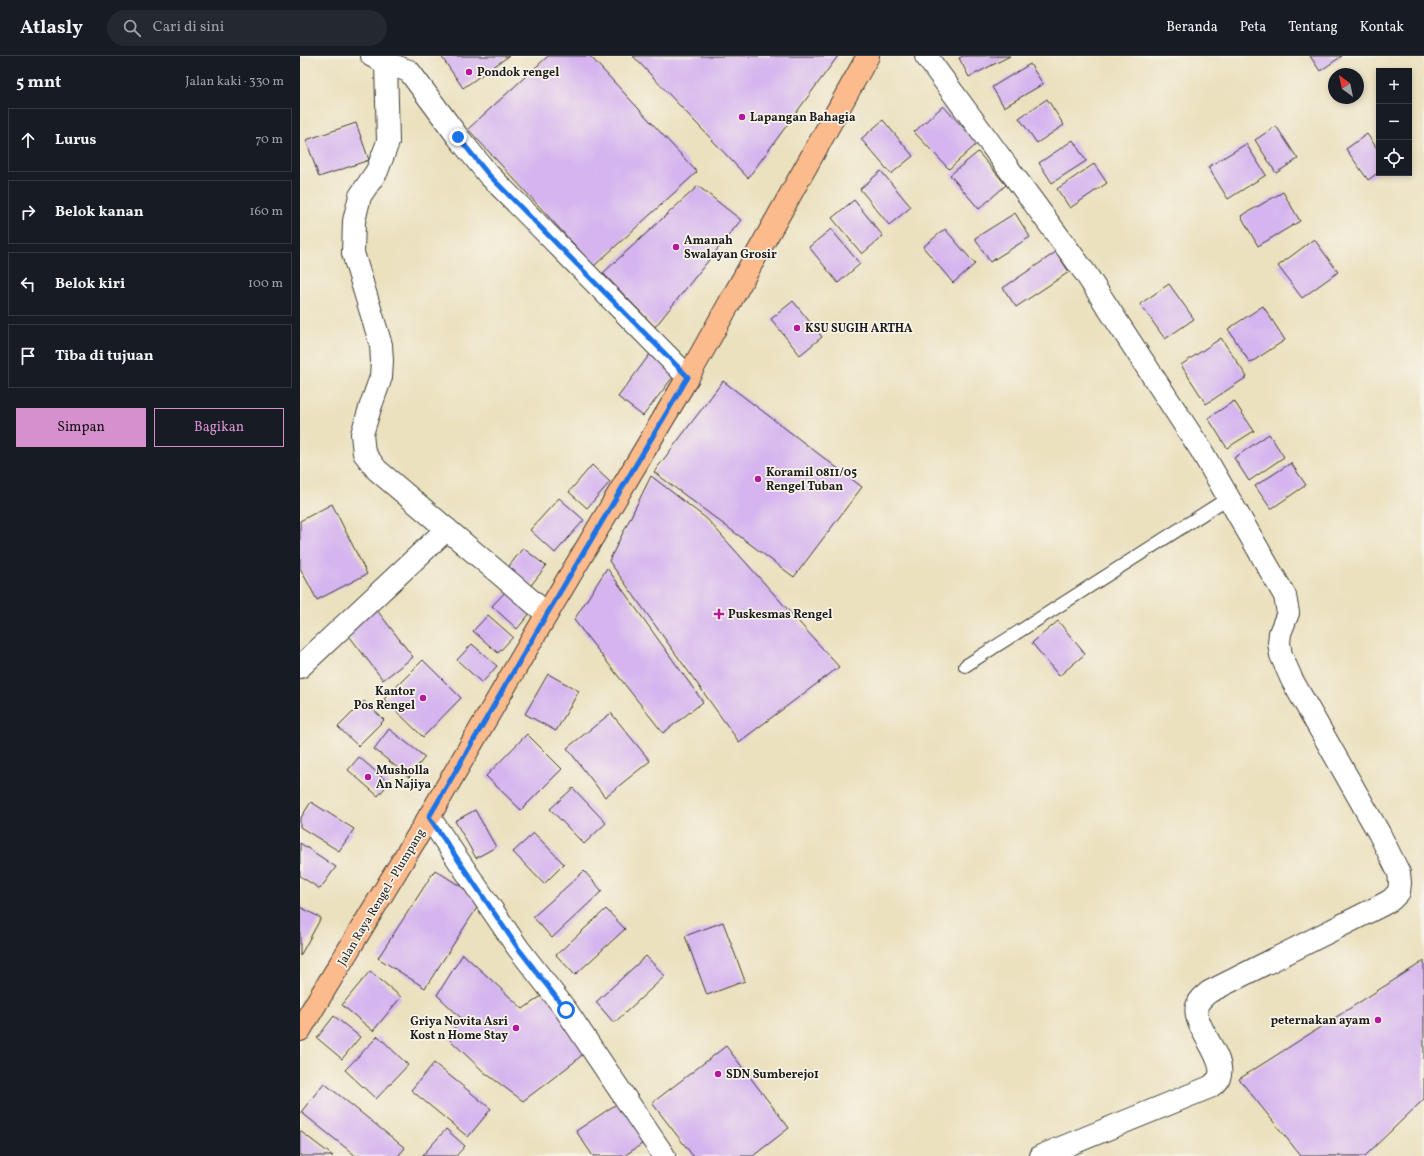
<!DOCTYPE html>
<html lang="id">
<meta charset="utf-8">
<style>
:root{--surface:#171b24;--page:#242831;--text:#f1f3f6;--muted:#9ea1a6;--line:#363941;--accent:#d690ce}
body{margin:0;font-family:Vollkorn,serif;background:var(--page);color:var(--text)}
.controls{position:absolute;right:12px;top:12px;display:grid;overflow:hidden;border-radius:0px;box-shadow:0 2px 6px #0003}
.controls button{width:36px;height:36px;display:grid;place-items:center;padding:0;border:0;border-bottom:1px solid var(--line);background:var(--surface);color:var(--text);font:20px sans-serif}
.compass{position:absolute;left:1028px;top:12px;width:36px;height:36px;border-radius:50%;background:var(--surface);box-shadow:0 2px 6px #0003;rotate:327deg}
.stop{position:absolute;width:12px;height:12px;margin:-9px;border:3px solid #1a73e8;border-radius:50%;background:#fff}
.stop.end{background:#1a73e8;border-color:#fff;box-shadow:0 1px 4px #0008}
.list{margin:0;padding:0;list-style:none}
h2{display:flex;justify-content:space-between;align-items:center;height:52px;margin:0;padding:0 16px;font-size:17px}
h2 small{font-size:13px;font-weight:400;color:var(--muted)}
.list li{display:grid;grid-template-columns:26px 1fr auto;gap:12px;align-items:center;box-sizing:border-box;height:64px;margin:0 8px 8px;padding:0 8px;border:1px solid var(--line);border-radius:0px}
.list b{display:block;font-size:15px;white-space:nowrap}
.list em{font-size:13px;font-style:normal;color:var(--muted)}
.actions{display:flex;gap:8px;padding:12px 16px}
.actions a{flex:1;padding:9px 0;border:1px solid var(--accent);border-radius:0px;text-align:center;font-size:14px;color:var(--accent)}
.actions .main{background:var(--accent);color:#111}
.icon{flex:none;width:22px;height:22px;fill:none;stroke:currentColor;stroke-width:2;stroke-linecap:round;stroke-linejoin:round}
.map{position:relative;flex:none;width:1124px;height:1100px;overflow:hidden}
header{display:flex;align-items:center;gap:24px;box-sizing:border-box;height:56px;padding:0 20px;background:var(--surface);border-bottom:1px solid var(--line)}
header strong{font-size:19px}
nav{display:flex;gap:22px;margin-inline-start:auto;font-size:14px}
.search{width:280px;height:36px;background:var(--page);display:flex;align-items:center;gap:10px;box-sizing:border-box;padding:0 14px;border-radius:22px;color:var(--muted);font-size:15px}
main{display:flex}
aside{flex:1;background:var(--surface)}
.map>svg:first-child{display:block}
.building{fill:#d5b4ef}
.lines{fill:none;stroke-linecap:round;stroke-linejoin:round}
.lane-casing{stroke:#3b3a34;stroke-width:14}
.street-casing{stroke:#3b3a34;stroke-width:24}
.primary-casing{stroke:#3b3a34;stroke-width:24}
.lane{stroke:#fff;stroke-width:12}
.street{stroke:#fff;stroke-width:22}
.primary{stroke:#fbbb8d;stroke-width:22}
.route{stroke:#1a73e8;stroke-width:5}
.poi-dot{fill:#b5179e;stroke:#f7f3e8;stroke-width:1.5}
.labels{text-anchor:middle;stroke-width:3.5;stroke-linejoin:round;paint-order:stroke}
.poi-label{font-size:12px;font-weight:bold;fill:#1c1c1c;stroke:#f7f3e8;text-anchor:start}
.street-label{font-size:12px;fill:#1c1c1c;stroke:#f7f3e8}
</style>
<header>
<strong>Atlasly</strong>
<div class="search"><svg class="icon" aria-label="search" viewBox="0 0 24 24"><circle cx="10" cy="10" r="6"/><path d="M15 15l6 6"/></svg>Cari di sini</div>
<nav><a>Beranda</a><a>Peta</a><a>Tentang</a><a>Kontak</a></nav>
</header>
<main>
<aside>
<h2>5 mnt<small>Jalan kaki · 330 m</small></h2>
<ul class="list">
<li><svg class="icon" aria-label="ahead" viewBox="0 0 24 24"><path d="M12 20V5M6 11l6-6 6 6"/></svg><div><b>Lurus</b></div><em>70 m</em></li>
<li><svg class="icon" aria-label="right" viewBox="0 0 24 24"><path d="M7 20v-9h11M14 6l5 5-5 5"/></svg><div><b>Belok kanan</b></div><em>160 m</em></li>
<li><svg class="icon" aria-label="left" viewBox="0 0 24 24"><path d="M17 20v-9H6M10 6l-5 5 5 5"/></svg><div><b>Belok kiri</b></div><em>100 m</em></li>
<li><svg class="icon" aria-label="arrive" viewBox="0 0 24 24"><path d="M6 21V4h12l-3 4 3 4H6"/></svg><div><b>Tiba di tujuan</b></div></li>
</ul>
<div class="actions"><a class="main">Simpan</a><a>Bagikan</a></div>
</aside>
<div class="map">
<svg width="1124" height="1100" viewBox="0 0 1124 1100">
<rect width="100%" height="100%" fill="#f7f3e8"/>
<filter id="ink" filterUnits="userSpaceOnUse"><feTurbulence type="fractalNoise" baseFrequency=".025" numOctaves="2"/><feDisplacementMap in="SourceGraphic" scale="8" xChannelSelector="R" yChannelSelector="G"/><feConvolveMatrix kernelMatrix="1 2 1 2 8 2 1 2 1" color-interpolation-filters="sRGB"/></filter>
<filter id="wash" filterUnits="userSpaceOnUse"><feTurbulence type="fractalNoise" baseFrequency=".012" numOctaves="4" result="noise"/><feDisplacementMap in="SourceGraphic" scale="16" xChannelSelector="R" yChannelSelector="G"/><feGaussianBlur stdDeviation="0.9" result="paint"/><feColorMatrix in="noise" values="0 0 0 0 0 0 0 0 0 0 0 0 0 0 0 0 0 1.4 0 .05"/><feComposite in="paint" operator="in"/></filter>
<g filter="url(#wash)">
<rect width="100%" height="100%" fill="#ebe1bf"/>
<g id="blocks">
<!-- building -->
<path class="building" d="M141,0H209L163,32Z
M248,0H290L397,116L294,210L168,73Z
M333,0H538L448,122Z
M663,0H710L669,21L659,2Z
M1010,0H1042L1020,15Z
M730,8L743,28L704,51L692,31Z
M747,43L764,69L737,87L719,62Z
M643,50L678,87L649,113L614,76Z
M583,64L613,100L591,118L561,83Z
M56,67L69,104L19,121L6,84Z
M976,70L998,103L976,117L955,84Z
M1067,78L1079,95V116L1068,124L1046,93Z
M773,84L786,105L752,127L739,107Z
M946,88L966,119L928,143L908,111Z
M678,96L706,129L679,153L650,119Z
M794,108L807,127L770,152L757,133Z
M581,115L611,151L589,169L560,133Z
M398,130L441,164L355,271L303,217Z
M983,136L1000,165L958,190L941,160Z
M554,144L583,180L562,198L532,162Z
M715,157L730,181L690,206L675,182Z
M531,173L560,208L538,227L509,191Z
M645,173L675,208L653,227L623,191Z
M1014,183L1038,216L1002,242L978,210Z
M756,196L769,216L716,251L703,232Z
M869,228L894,263L865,283L840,248Z
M493,245L522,281L500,299L471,263Z
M963,250L985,284L950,307L928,273Z
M921,282L947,321L906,348L881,309Z
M350,298L376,317L343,360L318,341Z
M423,325L562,431L494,521L354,416Z
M934,345L954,375L927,392L908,362Z
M969,378L984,401L949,425L934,402Z
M991,407L1006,429L971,453L955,430Z
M292,409L310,426L287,452L269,436Z
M351,420L407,463L539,611L439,686L309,505Z
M259,442L284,464L255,497L230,474Z
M32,448L67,518L17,544L0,512V465Z
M223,492L246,510L229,532L206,514Z
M307,512L403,646L363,677L274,564Z
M207,534L231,556L217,573L192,550Z
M73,549L113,601L83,624L43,572Z
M188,559L213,581L198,597L173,575Z
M758,565L785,598L759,620L732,587Z
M172,588L197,610L182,627L157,604Z
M123,604L161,642L123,681L84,643Z
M248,618L279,635L256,675L225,658Z
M64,645L84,664L58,690L38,671Z
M311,657L350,705L305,741L267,692Z
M89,673L125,701L109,721L74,693Z
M227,678L262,713L221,754L186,720Z
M59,701L89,727L78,740L48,714Z
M273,732L306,767L284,788L250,753Z
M11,746L54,773L39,795L0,771V763Z
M175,754L196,791L176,802L155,765Z
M234,777L264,808L244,828L213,796Z
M0,787L36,811L20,833L0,820Z
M135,814L182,844L125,932L78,902Z
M284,815L302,835L252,882L233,861Z
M0,851L21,862L0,900Z
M306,853L325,873L275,919L256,899Z
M423,866L445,925L407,939L385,880Z
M163,898L223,953L244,938L293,989L273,1007L223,1045L184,1016L148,982L161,962L137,939Z
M346,900L365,920L314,967L296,946Z
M1124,905V1043L1065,1100H1001L939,1023Z
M70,915L101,941L73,975L42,949Z
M34,960L60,981L42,1003L17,982Z
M78,980L108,1009L76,1043L45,1014Z
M426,990L489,1072L453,1100H393L352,1047Z
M134,1007L191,1053L168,1081L111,1034Z
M24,1027L105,1092L98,1100H56L1,1056Z
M321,1045L348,1084L324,1100H293L276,1075Z
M146,1073L165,1090L156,1100H122Z
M0,1075L33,1100H0Z"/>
</g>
</g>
<g filter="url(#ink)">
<use href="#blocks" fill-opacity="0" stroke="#3b3a34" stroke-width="1"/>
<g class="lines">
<defs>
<path id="lane" d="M665,610L928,442"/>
<path id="street" d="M72,0L86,7L109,15L158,81L188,118L388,321
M626,0L786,218L901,394L985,540L988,557L980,577L979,587L981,599L992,624L1079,777L1099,817L1100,827L1099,836L1091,844L1082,849L909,936C904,940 899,944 897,950C891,970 928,1002 919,1022C917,1025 913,1029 910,1031L741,1100
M86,7L88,86L77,115L60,140L54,165L53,197L81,289L82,305L81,321L71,349L62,378L64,397L77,414L247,558
M0,611L147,473
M129,761L218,892L266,954L364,1100"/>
<path id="primary" d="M0,974L129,761L247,558L388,321L568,0"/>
</defs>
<!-- lane casing -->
<use href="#lane" class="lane-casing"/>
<!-- street casing -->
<use href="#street" class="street-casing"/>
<!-- primary casing -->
<use href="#primary" class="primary-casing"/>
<!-- lane -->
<use href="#lane" class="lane"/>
<!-- street -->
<use href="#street" class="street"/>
<!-- primary -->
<use href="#primary" class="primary"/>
</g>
</g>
<g class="lines" filter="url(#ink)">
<!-- route -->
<path class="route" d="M158,81L188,118L388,321L247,558L129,761L218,892L266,954"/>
</g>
<!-- markers -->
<g class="poi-dot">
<circle cx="169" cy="16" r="4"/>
<circle cx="442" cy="61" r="4"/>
<circle cx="376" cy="191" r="4"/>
<circle cx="497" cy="272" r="4"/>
<circle cx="458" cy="423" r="4"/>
<path d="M417 552h4v4h4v4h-4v4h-4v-4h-4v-4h4z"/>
<circle cx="123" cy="642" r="4"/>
<circle cx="68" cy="721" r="4"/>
<circle cx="1078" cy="964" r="4"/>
<circle cx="216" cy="972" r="4"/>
<circle cx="418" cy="1018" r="4"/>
</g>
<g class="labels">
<!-- poi labels -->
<g class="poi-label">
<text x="177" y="20">Pondok rengel</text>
<text x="450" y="65">Lapangan Bahagia</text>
<text x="384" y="188">Amanah<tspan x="384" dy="14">Swalayan Grosir</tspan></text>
<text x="505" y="276">KSU SUGIH ARTHA</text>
<text x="466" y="420">Koramil 0811/05<tspan x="466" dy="14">Rengel Tuban</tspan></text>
<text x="428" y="562">Puskesmas Rengel</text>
<text x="115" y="639" text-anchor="end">Kantor<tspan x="115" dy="14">Pos Rengel</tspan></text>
<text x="76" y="718">Musholla<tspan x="76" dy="14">An Najiya</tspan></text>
<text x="1070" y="968" text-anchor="end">peternakan ayam</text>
<text x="208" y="969" text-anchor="end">Griya Novita Asri<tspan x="208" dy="14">Kost n Home Stay</tspan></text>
<text x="426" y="1022">SDN Sumberejo1</text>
</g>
<!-- street labels -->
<g class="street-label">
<text transform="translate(81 841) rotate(-59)" y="4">Jalan Raya Rengel - Plumpang</text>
</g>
</g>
</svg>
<div class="controls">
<button>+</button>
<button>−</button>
<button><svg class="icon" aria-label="locate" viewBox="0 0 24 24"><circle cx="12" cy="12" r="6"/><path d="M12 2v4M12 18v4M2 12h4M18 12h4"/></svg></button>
</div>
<svg class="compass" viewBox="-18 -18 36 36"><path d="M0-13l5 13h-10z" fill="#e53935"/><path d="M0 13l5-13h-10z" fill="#9ea1a6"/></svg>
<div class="stop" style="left:266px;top:954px"></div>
<div class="stop end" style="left:158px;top:81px"></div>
</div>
</main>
